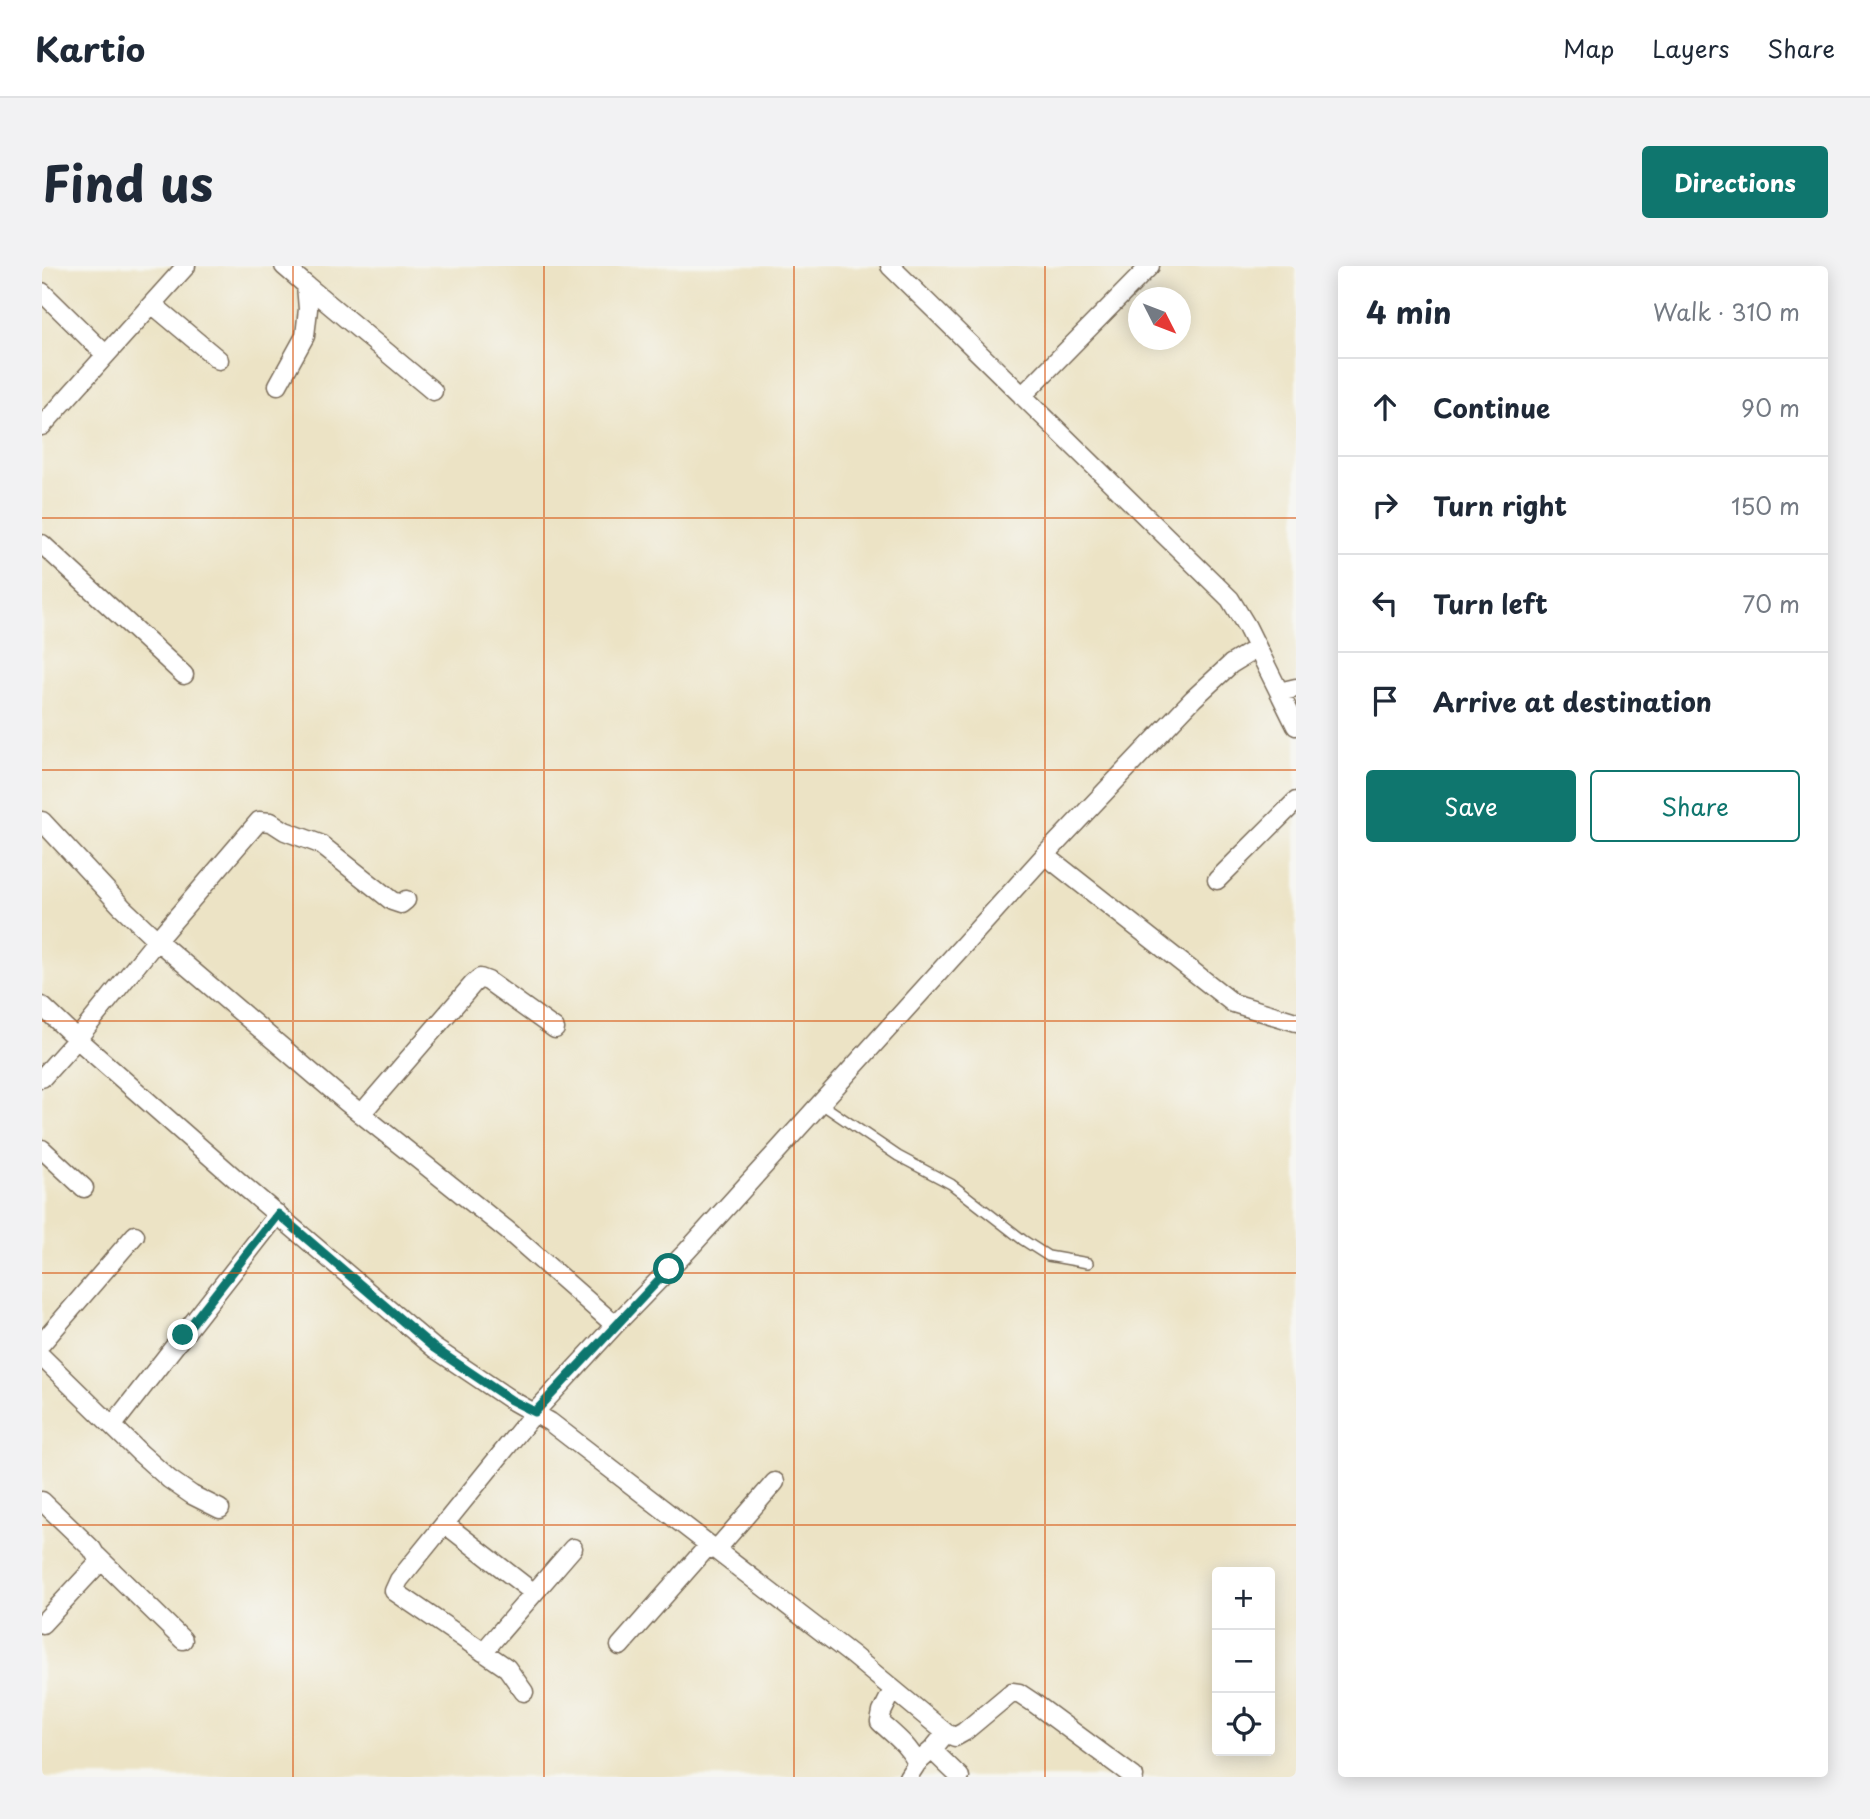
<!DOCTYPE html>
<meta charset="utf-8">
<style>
:root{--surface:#fff;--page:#f2f2f3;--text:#1f2937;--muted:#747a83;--line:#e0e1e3;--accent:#0f766e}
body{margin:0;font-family:"Playpen Sans",sans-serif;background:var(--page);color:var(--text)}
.controls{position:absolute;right:21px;bottom:21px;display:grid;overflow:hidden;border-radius:7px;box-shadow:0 4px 18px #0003}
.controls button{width:63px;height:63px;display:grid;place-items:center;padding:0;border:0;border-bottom:2px solid var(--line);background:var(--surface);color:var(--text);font:35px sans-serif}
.compass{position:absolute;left:1086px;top:21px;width:63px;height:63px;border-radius:50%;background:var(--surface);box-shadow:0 4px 18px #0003;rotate:132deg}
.stop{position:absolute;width:21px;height:21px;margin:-16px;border:5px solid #0f766e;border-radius:50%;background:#fff}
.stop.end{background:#0f766e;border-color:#fff;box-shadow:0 2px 7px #0008}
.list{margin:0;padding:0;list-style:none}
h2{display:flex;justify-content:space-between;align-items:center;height:91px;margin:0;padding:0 28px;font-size:30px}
h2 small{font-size:23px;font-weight:400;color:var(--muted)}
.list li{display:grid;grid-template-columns:46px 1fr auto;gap:21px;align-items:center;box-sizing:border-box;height:98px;padding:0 28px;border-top:2px solid var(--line)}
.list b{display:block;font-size:26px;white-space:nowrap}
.list em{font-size:23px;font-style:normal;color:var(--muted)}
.actions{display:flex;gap:14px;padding:21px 28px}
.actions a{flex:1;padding:16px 0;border:2px solid var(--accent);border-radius:7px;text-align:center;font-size:24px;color:var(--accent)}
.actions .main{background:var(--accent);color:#fff}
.icon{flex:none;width:38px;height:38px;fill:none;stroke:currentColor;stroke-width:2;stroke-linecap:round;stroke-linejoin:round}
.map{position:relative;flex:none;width:1254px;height:1511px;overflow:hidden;border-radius:7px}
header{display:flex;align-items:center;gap:42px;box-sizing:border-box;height:98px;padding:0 35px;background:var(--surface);border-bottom:2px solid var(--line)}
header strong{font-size:33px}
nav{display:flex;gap:38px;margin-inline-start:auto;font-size:24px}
.intro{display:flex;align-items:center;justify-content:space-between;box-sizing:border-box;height:168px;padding:0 42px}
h1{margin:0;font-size:49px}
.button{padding:18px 32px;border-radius:7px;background:var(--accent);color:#fff;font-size:24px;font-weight:700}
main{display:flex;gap:42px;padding:0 42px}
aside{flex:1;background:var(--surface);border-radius:7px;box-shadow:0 4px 18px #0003}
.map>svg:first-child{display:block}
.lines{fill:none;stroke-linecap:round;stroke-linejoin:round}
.service-casing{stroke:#796b58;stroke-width:12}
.minor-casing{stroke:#796b58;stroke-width:21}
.service{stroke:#fff;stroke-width:9}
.minor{stroke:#fff;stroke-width:18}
.route{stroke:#0f766e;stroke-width:9}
.grid{fill:none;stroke:#d7540e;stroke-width:2;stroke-opacity:0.55}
</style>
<header>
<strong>Kartio</strong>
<nav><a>Map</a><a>Layers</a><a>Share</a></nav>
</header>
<div class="intro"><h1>Find us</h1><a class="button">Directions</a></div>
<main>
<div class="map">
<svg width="1254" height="1511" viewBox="0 0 1254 1511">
<rect width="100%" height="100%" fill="#f6f6f2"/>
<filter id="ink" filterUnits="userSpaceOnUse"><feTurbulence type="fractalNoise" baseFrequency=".0143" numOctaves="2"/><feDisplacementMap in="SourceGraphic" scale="14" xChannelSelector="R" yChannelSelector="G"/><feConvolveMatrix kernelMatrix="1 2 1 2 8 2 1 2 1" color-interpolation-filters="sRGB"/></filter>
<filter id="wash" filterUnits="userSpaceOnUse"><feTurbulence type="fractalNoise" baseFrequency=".00686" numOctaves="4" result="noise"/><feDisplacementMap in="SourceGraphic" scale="28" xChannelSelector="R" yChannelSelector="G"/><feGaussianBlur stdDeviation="1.57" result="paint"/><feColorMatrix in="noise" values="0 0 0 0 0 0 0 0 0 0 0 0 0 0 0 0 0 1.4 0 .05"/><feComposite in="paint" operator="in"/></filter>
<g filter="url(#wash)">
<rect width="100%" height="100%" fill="#ece3c5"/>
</g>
<g filter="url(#ink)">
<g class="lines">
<defs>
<path id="service" d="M778,837L856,890L909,918L981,974L1006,990L1046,997"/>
<path id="minor" d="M848,0L1188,333L1205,361L1254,460
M264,19L391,125
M0,26L64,89
M110,38L177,94
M236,119L263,70L266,43L264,19L242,0
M980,130L1108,0
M0,160L144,0
M0,278L142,409
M1237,426L1254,422
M0,555L80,641L119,678L303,835L466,965L573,1059
M1003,589L1191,737L1254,756
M1175,614L1254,535
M0,740L35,773L203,921L392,1082L469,1134L508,1156L810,1389L904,1467
M0,812L35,773L115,674L217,555L229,556L243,565L278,578L350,635L359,638L364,634
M319,848L431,718L438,712L446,715L513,763
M0,883L42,922
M0,1077L93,969
M0,1091L98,1187L127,1213L150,1229L178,1243
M71,1159L236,948
M0,1235L50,1283L57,1295L55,1299L0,1358
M403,1258L492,1327
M674,1284L733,1216
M55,1290L141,1374
M578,1380L667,1279
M441,1386L531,1282
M851,1424L840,1446L838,1456C852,1469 866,1479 875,1497L866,1511
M482,1426L465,1402L352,1325L357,1314L493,1146L573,1059L645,985L1003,589L1151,433L1189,398L1215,382
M890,1484L918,1511
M875,1497L890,1484L904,1467L913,1471L922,1466L970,1426L977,1427L992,1437L1092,1511"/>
</defs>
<!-- service casing -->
<use href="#service" class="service-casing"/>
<!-- minor casing -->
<use href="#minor" class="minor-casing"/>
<!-- service -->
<use href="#service" class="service"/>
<!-- minor -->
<use href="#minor" class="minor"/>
</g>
</g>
<g class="lines" filter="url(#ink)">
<!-- route -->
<path class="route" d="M141,1069L236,948L392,1082L469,1134L493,1146L627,1003"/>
</g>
<!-- grid -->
<path class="grid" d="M251,0V1511M502,0V1511M752,0V1511M1003,0V1511M0,252H1254M0,504H1254M0,755H1254M0,1007H1254M0,1259H1254"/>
</svg>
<div class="controls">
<button>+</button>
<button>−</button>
<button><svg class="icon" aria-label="locate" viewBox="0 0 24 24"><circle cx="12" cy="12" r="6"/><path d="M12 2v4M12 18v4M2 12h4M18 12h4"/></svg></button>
</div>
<svg class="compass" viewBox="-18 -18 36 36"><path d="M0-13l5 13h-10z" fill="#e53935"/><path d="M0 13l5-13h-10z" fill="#747a83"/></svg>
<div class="stop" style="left:627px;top:1003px"></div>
<div class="stop end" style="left:141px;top:1069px"></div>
</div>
<aside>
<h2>4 min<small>Walk · 310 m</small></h2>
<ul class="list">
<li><svg class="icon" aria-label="ahead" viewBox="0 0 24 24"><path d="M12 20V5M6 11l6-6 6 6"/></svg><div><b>Continue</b></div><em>90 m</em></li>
<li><svg class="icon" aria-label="right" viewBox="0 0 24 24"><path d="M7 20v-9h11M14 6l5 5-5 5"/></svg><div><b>Turn right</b></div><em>150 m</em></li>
<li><svg class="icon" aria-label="left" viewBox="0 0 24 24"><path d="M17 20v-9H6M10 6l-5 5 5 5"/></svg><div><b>Turn left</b></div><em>70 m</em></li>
<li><svg class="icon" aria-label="arrive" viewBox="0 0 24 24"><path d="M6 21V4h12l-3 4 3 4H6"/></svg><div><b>Arrive at destination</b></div></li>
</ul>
<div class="actions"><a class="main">Save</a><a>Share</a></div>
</aside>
</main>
